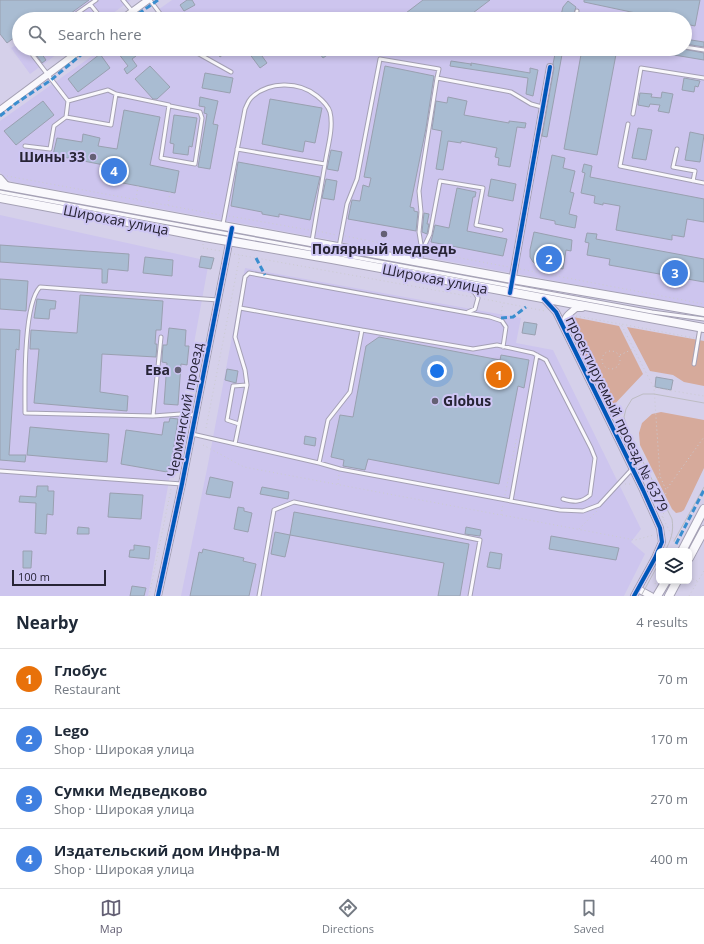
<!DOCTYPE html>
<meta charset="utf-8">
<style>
:root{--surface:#fff;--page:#f6f6f7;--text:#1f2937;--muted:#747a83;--line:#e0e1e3;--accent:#646074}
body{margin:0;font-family:"Open Sans",sans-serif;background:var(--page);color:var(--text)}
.controls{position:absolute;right:12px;bottom:12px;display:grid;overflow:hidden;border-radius:6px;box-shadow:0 2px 6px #0003}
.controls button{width:36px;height:36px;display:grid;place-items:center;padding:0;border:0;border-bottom:1px solid var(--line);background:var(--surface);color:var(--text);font:20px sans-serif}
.scale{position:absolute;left:12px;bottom:10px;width:94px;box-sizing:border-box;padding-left:4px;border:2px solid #272435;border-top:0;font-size:11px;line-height:14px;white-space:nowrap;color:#272435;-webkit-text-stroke:3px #cec6f4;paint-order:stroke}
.you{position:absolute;left:437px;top:371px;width:14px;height:14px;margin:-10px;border:3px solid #fff;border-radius:50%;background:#1a73e8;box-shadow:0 0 0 6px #1a73e833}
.badge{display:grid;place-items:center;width:26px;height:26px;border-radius:50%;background:var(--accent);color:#fff;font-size:13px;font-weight:700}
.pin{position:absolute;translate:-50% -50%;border:2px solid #fff;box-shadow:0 1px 4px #0006}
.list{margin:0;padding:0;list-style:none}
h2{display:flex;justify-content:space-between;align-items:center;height:52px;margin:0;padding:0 16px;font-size:17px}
h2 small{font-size:13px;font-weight:400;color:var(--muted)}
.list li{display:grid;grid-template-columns:26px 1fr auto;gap:12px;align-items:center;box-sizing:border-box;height:60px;padding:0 16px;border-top:1px solid var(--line)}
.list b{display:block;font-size:15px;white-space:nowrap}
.list p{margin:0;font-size:13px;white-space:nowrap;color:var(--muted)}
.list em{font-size:13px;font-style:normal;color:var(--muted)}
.icon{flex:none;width:22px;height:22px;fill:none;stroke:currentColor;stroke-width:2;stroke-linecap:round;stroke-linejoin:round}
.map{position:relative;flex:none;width:704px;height:596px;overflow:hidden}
.search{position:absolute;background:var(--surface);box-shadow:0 2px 6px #0003;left:12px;right:12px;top:12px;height:44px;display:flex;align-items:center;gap:10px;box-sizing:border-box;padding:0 14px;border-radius:22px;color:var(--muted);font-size:15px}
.sheet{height:292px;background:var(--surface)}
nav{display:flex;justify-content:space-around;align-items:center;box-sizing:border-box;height:56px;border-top:1px solid var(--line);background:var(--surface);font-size:11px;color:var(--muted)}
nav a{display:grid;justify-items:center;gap:2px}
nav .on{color:var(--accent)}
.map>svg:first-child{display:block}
.built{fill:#cdc5ee}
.green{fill:#d6aa9b}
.building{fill:#a9bcd2;stroke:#99a0b0}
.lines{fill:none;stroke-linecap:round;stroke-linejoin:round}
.service-casing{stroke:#a4a0b4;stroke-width:5}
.minor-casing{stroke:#a4a0b4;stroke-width:8}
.secondary-casing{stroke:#a4a0b4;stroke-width:10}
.path{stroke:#cccbd2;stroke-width:1;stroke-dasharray:1 3;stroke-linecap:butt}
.service{stroke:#f9f8fc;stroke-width:3}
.minor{stroke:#f9f8fc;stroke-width:6}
.secondary{stroke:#f9f8fc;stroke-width:8}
.tram{stroke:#bdbcc3;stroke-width:1}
.quiet{stroke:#3a8ecf;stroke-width:3;stroke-dasharray:6 3;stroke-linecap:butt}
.cycleway-casing{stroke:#cec6f4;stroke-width:6}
.cycleway{stroke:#0057b8;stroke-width:4}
.poi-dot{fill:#646074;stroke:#cec6f4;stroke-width:1.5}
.labels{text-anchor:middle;stroke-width:4;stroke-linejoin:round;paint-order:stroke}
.poi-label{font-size:14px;font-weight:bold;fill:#272435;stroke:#cec6f4;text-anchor:end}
.street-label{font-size:14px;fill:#272435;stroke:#cec6f4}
</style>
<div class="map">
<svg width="704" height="596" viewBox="0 0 704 596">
<rect width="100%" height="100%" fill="#d5d0ea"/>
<!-- built -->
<path class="built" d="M78,0H131L105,19H52Z
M172,0H704V308L13,182L6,179L0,172V121L102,49H685V19H145Z
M19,43V49H64L30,74L11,48Z
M0,215L209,261L148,596H0Z
M245,268L521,318L516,343L553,350L641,529L631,542L645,554L624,596H181L208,464Z"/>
<!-- green -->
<path class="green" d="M573,317L619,326L643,374L610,409L569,326V321Z
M627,327L704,341V386L684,382L673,375L650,371Z
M661,412L704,420V468L684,510L681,512L676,513L672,509L640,445L639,433L642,423L652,414Z"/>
<!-- building -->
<path class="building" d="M0,0H89L63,19H19V34L7,43L0,34Z
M187,0H192L195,5L184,11L180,5Z
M423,0H490L465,19H404L402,16Z
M584,0H700L695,26L685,24V19H664L584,2Z
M568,1L576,7L572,19H560L563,7Z
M685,39L704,42V47L685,44Z
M115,49H130L136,56L132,59L137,66L127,74L124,69L128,66Z
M214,49H230L220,57Z
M246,49H257L267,63L260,68Z
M316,49H336L323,58Z
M556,49H563L547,137L542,136L554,68L553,64Z
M582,49H617L597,155L564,149Z
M656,49H683L704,53V60L656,52Z
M39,50L46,60L42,63L35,53Z
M100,54L110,68L78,92L68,79Z
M451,61L471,64V66V63L530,73V68L538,70L533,96L526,94L528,78L450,66Z
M150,66L170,87L157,99H153L135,79Z
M385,66L434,76L426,128L410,207L414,208V211L418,212L416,231L348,219L352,200L360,201L363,185L369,187L371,178L364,177Z
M205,73L233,78L230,93L202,88Z
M684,78L700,81L698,87L695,86L694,92L682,90Z
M662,92L673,94L669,113L658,111L660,105L650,104L649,107L638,105L640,93L652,94L651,97L661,98Z
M200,97L218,101L213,124L218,125L210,169L198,167L207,114L204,113L205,107L199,106Z
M448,97L467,101L464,115L509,123V121L526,123L525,128L517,127L510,167L498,165L499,158L495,157L497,148L461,141V143L448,141L443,170L436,169L442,131L432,129L436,101L447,103Z
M270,99L322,108L315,143L305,141L303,152L262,144Z
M43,101L54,115L16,145L4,131Z
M124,110L160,117L150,165L179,171L175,193L107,180L109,166L53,155L57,138L82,142L83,134L100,138L98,146L117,149Z
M174,115L197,118L192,147L189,146L188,155L173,153L174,144L170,143Z
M638,128L652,130L646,160L632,158Z
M690,132L704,135L700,162L685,160Z
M331,150L342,152L338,171L327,169Z
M552,155L565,158L563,168L575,171L570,192L574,193L569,214L577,216L575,228L555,224V221L540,218Z
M238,162L320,177L310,220L279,214V217L262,214V212L231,206Z
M584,164L592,166L590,177L704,199V222L687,219L684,237L672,235V240L616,230L620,206L603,203V205L594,203L595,196L581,193L585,173L582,172Z
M326,179L337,181L334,200L322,198Z
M491,179L516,184L513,201L488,196Z
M457,188L476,192L475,197H473L467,231L507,239L503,256L431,242L435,225L449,228Z
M424,213L429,214L427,224H429L427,234L422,232Z
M534,232L572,240L571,251L566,250L563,269L536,264L533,262L530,257V250Z
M587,233L597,234L596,239L704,259V282L609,265L610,259L587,255L589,243L585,242Z
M0,245L129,254L128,271L108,269L107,283H102V269L0,262Z
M201,256L214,258L211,269L199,267Z
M145,257L173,260L172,276L143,273Z
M0,279L28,281L26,311L0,309Z
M80,295L163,301L161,330H156L155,344H157L156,357L102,354L100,392L128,396L127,411L34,403L39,349H30L31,330L77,333Z
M37,299L56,301L55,309H50L49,319L34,318Z
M524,322L537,324L535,335L522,333Z
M169,328L186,330L185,346H189L187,365L181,364L178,405L164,404L167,363L162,362V358L163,345H167Z
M0,329L20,330L19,350L16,349L9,455H26L25,462L0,460Z
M379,337L500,360L501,355L529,360L524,388L518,386L499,484L368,459L365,470L343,466L344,460L331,457L340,415L353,417L366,346Z
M227,369L238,371L236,383L225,380Z
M656,377L673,380L671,390L655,387Z
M170,418L178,419L171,467L168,466L167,472L121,464L126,430L162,435L164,422H169Z
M30,427L109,434L107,462L27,455Z
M305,436L316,438L315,446L304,444Z
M210,477L233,482L230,498L206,494Z
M37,486H48V491H54L53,515L47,514L46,534L35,533L36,503L19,502L20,496L36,497Z
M262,487L289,492L288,499L260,494Z
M110,493L143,495L141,519L108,517Z
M238,507L244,508V511L252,513L248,532L234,529Z
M294,512L469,544L460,596H438L444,563L290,535Z
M78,527L89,528V534H77Z
M466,527L481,530L480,536L465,534Z
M275,532L290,535L285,557L271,554Z
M551,536L619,548L616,560L549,549Z
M134,545L150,547L149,559L129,557L130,550H134Z
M203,549L244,558L243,561L256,564L249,596H190L199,552L202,553Z
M23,551H32L31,568H23Z
M490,552L502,554L500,569L487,567Z
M132,586L146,588L144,596H130Z"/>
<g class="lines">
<defs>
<path id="service" d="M123,0L132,11
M150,0L164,19
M90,4L102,19
M69,19L96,0
M575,19L577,11
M685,47L704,50
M28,49L68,101L108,90L116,94L169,105L161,158L195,164L202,118L200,112L170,106
M190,49L231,72
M68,101L66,117L111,125L116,94
M633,114L641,68L704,78
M628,124L620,166L704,183
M25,146L50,149L54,126L66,117
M237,149L325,164L312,241
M677,149L673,167L695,171L693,181
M0,192L652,312L704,319
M223,224L245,109C247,105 248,101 251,98C268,81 299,81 317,96C322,100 328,105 330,112C334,128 327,149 325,164
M339,247L347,204L357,179L380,59L439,69L437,78L511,92L531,104L542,107
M422,251L430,234L440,181L483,188L476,225L501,230
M420,262L422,251L419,232L421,212L419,191L437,78
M468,287L475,293L478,298L475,309L468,312
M240,308L362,330
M537,355L511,501L560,510L583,511L599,505L633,468
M694,364L700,328
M195,415L181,414L153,416L25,413C25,386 23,305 40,287L218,300
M153,416L161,337
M239,424L227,420L233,386L247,385
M192,434L319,463L328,420L350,392L362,330L473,349L497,345L533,353L546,360L591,448L595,458L590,495C581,503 574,502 563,499
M235,444L247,385L245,370L235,337L245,277L249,273L490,317L502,321L506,327L503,347
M319,463L340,469L511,501
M0,471L182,484
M259,596L274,510L294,502L480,540L470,596"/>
<path id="minor" d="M122,19L148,0
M0,110L82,49
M0,178L7,186
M510,293L550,67
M544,299L556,312L643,490L660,528L662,542L655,558L634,596
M564,327C564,316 568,315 576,308H582
M638,589L651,596
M158,596L182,484L232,228"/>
<path id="secondary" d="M0,185L512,279L704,312
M0,198L118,220L205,237L332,259L704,328
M682,551L704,509
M689,558L704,530
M657,596L666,581
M669,596L677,581"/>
</defs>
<!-- service casing -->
<use href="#service" class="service-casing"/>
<!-- minor casing -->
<use href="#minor" class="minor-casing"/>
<!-- secondary casing -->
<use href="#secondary" class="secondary-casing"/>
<!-- path -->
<path class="path" d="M7,176L220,215
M136,199L138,186
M168,205L170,192
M229,216L309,230
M318,231L336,235
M345,236L417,250
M203,244V248L221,251
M428,252L509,267
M234,254L473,297
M520,269L704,304
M484,299L545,311
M501,315L503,303
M576,316L620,324
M694,338L621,324L654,388L660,476L666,490L704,437
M602 360a9 9 0 1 1 18 0a9 9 0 1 1-18 0Z
M620,355L633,349
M655,388L704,396
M206,428L240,255
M203,445L244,467L501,515L503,504
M173,478L179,419L187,421
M338,484L339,473
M625,484H631
M649,486L660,476
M505,495L517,436
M502,515L635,540L654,535
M662,516L676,544L672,551
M663,518L666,491
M579,529L597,511
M689,577L697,581
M655,584L659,576
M149,596L171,489
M689,596L704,571"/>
<!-- service -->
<use href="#service" class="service"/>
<!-- minor -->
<use href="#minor" class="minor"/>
<!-- secondary -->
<use href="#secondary" class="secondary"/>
<!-- tram -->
<path class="tram" d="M674,541L704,487
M665,551C671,540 674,532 672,519L629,434L624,417L626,409L632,399L643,394H654L704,403
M641,596L659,563"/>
<!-- quiet -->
<path class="quiet" d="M131,19L158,0
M0,116L15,104L51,80L88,49
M256,258L265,275
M501,318L513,317L526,307
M676,544L704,490"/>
<defs>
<path id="cycleway" d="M510,293L550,67
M544,299L556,312L643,490L660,528L662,542L655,558L634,596
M158,596L182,484L232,228"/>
</defs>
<!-- cycleway casing -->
<use href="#cycleway" class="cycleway-casing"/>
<!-- cycleway -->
<use href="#cycleway" class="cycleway"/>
</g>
<!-- markers -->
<g class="poi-dot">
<circle cx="93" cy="157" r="4"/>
<circle cx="384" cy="234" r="4"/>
<circle cx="178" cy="370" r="4"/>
<circle cx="435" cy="401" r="4"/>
</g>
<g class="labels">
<!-- poi labels -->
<g class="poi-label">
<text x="85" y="162">Шины 33</text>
<text x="384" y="254" text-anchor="middle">Полярный медведь</text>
<text x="170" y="375">Ева</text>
<text x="443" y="406" text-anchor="start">Globus</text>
</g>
<!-- street labels -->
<g class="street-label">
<text transform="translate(116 220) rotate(11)" y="5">Широкая улица</text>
<text transform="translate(435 279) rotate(11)" y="5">Широкая улица</text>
<text transform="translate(185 410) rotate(-79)" y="5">Чермянский проезд</text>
<text transform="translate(617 414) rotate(64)" y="5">проектируемый проезд № 6379</text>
</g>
</g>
</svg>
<div class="controls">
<button><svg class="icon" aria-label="layers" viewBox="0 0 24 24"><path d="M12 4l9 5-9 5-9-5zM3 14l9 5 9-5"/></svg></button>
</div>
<div class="scale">100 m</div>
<div class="you"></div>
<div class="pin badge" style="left:499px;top:375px;background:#e8710a">1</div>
<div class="pin badge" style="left:549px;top:259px;background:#3f7fe0">2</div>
<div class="pin badge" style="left:675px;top:273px;background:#3f7fe0">3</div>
<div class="pin badge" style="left:114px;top:171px;background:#3f7fe0">4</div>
<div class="search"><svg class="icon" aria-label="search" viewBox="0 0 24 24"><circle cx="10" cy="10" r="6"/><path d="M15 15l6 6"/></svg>Search here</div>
</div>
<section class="sheet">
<h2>Nearby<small>4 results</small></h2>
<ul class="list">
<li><span class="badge" style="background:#e8710a">1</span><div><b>Глобус</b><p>Restaurant</p></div><em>70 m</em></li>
<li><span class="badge" style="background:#3f7fe0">2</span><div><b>Lego</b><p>Shop · Широкая улица</p></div><em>170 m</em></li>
<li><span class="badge" style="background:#3f7fe0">3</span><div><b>Сумки Медведково</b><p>Shop · Широкая улица</p></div><em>270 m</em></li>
<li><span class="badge" style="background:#3f7fe0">4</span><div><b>Издательский дом Инфра-М</b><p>Shop · Широкая улица</p></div><em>400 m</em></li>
</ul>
</section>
<nav>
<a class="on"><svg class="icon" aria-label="map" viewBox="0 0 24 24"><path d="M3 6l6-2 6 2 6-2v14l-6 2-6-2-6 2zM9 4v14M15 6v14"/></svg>Map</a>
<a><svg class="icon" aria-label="directions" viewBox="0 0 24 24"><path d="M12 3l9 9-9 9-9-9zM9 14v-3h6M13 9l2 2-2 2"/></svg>Directions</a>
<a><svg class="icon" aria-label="saved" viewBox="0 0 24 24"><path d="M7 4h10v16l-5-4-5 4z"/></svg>Saved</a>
</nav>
